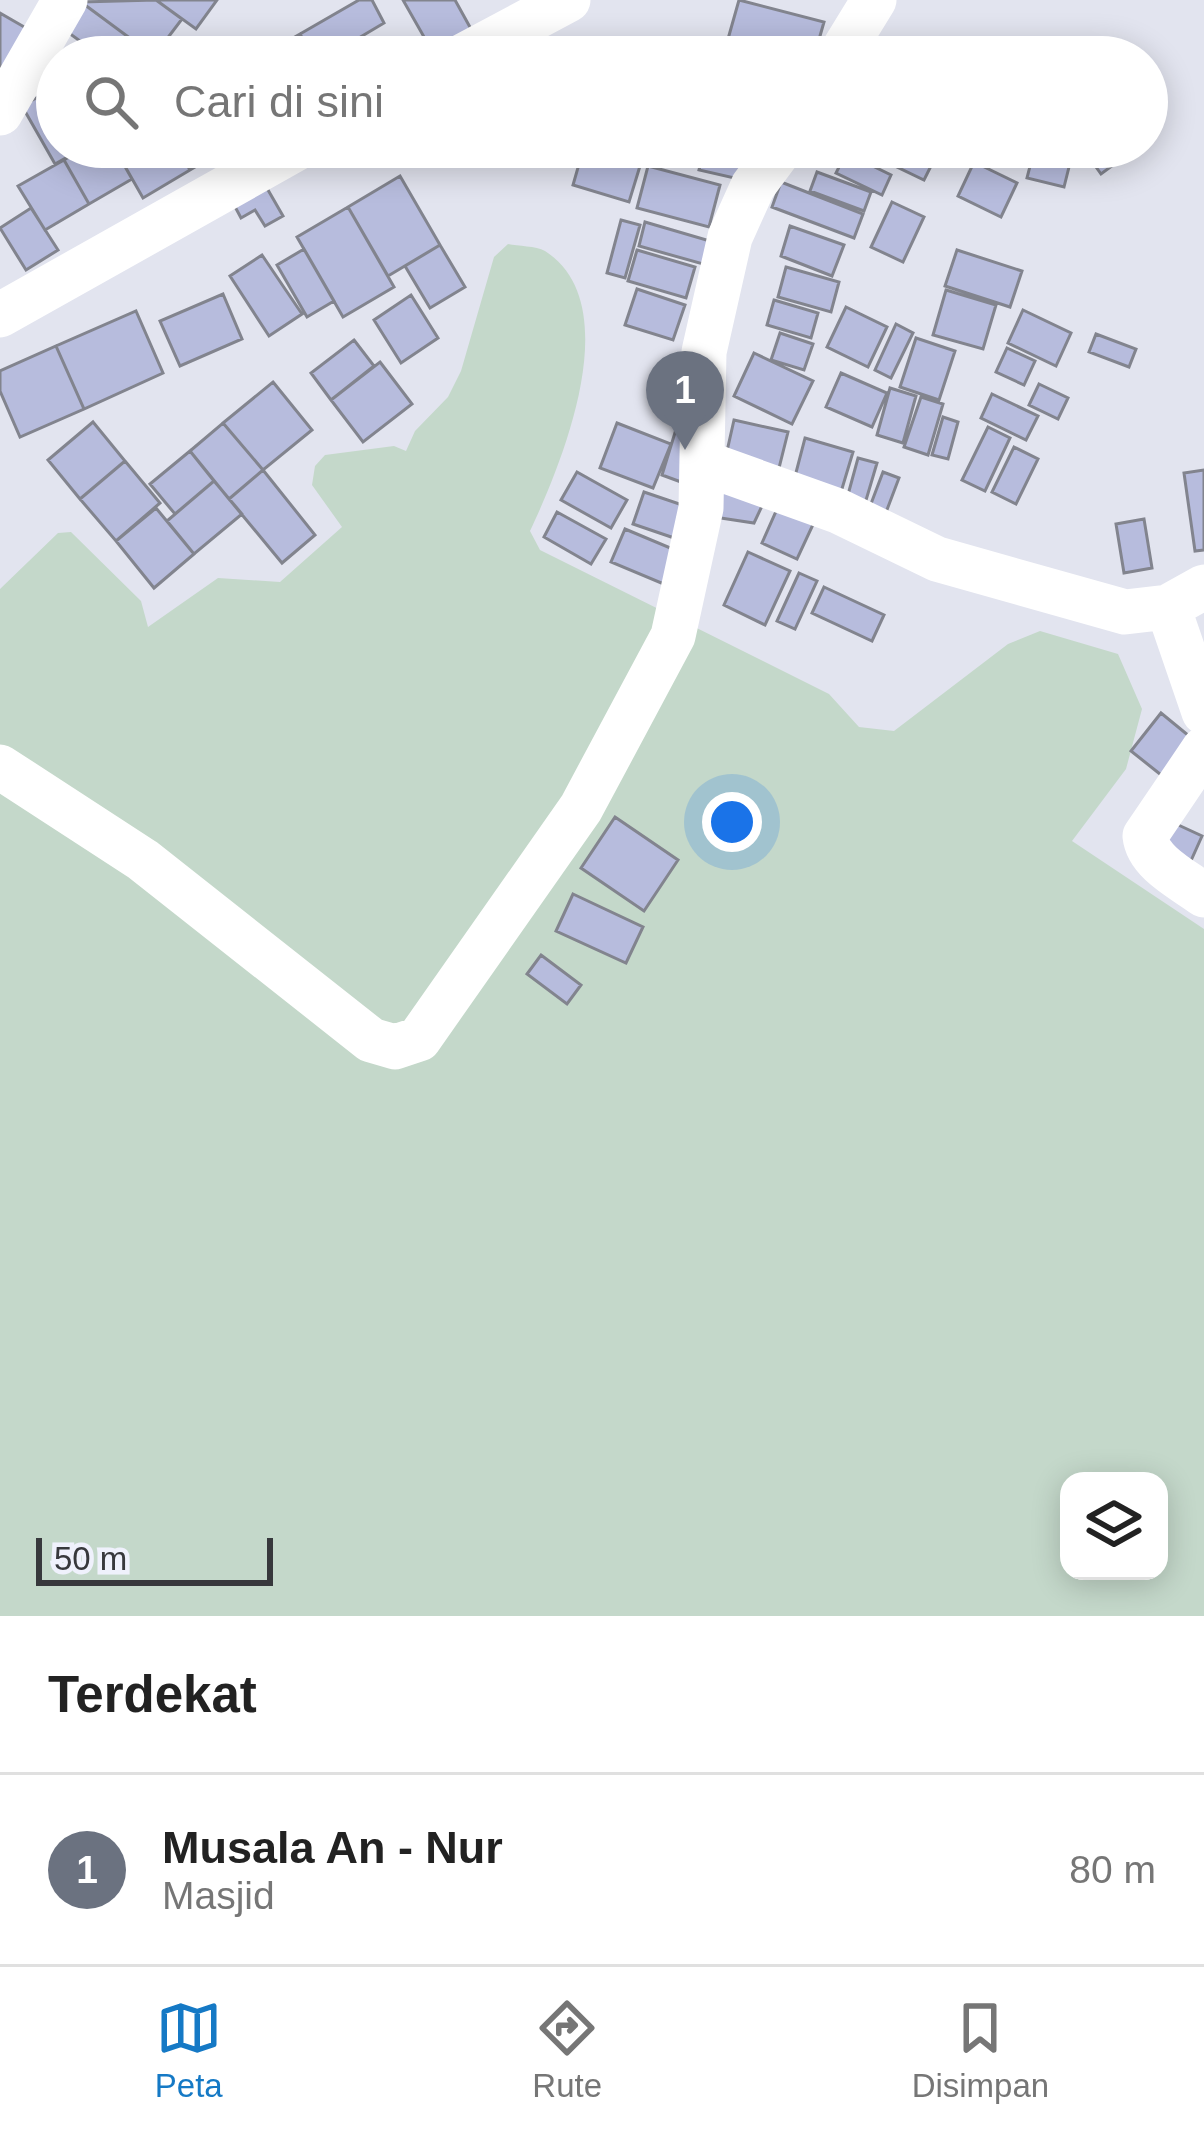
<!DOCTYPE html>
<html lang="id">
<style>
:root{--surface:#fff;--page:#f2f2f2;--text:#222;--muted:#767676;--line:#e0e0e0;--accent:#1579c5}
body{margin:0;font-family:Arial,sans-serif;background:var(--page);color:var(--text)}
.controls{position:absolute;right:36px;bottom:36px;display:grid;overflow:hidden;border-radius:24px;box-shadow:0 6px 30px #0003}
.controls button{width:108px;height:108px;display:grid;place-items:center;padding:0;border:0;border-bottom:3px solid var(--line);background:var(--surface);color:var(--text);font:60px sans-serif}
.scale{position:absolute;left:36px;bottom:30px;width:237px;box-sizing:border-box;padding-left:12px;border:6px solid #37383c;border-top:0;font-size:33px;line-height:42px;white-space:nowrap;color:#37383c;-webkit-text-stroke:9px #eff1fc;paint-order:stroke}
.you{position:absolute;left:732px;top:822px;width:42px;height:42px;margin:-30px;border:9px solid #fff;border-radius:50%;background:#1a73e8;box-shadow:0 0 0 18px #1a73e833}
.badge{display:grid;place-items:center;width:78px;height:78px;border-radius:50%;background:var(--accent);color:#fff;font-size:39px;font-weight:700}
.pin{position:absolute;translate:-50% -99px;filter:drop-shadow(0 3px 6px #0008)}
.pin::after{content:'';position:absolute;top:63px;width:42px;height:36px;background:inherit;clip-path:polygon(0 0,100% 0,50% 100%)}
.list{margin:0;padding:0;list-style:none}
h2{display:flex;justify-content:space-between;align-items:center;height:156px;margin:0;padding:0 48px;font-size:51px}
h2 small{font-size:39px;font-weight:400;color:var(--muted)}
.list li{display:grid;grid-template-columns:78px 1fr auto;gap:36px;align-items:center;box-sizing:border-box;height:192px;padding:0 48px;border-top:3px solid var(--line)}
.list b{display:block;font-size:45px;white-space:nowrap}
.list p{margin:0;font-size:39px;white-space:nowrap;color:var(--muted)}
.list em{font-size:39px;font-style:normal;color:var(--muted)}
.icon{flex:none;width:66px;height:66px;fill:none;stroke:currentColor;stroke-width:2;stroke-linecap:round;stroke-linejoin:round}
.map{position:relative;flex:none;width:1204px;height:1616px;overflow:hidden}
.search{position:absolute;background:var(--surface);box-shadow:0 6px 30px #0003;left:36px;right:36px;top:36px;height:132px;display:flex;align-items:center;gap:30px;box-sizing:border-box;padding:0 42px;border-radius:66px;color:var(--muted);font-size:45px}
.sheet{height:348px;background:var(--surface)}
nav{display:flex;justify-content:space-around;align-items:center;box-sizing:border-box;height:168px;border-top:3px solid var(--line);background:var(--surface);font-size:33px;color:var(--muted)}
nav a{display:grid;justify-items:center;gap:6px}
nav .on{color:var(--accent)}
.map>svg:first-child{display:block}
.green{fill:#c4d8ca;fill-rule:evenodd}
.building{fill:#b7bcdd;stroke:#82848e;stroke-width:3}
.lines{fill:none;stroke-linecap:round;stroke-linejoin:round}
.minor{stroke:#fff;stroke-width:45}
</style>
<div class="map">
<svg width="1204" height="1616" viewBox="0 0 1204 1616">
<rect width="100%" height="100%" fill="#e2e4ef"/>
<!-- green -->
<path class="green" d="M508,244C518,246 536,246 545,251C628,304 562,463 530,531L540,550L829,694L859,727L894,731L1008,644L1040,631L1118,654L1142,709L1126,769L1072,841L1204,929V1616H0V589L58,533L71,532L141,601L148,627L218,578L280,582L342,527L312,485L315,466L325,455L394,446L406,451L415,431L448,397L461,371L494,257ZM1069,1481H1159V1571H1069Z"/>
<!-- building -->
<path class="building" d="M156,0L182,19L154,56L81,2Z
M156,0H217L196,29Z
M359,0H372L384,23L347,45L354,57H313L300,34Z
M403,0H455L471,29L432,51Z
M739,0L824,22L814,57H765L726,46Z
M81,2L154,56V57H102L62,28Z
M0,13L26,28L3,69L0,67Z
M300,34L313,57H260Z
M924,38L962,52L968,38L998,49L995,57H925L918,54Z
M45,93L57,114V147L78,151L55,164L22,106Z
M85,147H114L132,179L89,204L64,160Z
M114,147H177L190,170L143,198Z
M177,147H229L190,170Z
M705,147L760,156L752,182L699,170Z
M871,147H890L931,166L924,180L868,153Z
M921,147H969L960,166Z
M1035,147H1074L1064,187L1027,178Z
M1088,147H1110L1120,160L1101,174L1084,150Z
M583,150L640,166L629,202L573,185Z
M846,153L891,175L882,195L836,173Z
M64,160L89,204L45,230L18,186Z
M974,162L1017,183L1001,217L958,196Z
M648,166L720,185L709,227L637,208Z
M817,172L871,192L864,211L810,191Z
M400,176L440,245L388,276L348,207Z
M781,182L863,214L854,238L772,207Z
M264,183L283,216L265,226L255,210L241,218L232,201Z
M892,202L924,217L903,262L871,247Z
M348,207L394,287L343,317L297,237Z
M31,208L58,250L26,270L0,228Z
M621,220L640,225L625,278L607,273Z
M645,222L710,241L703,264L639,246Z
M790,226L844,245L832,276L781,256Z
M440,245L465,287L430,308L405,266Z
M304,249L334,301L307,317L277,265Z
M637,250L695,267L686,298L628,281Z
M957,250L1022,271L1010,307L945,286Z
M262,255L302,314L269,336L230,276Z
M786,267L839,282L831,312L778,297Z
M637,289L685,305L673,340L625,325Z
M946,290L996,305L983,349L933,335Z
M223,294L242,339L180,366L160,321Z
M411,295L438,338L401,363L374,320Z
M774,300L818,313L811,338L767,325Z
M846,307L887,327L868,367L827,347Z
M1023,310L1071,333L1056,366L1008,343Z
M136,311L163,373L84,409L56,346Z
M896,324L913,333L891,378L875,370Z
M780,333L813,344L804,370L771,360Z
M1096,334L1136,349L1129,367L1089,352Z
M916,338L955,351L939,400L900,387Z
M354,340L374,366L331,400L311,373Z
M56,346L84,409L20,437L0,391V371Z
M1007,348L1035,361L1024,385L996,372Z
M754,353L813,381L792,424L734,396Z
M380,362L412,404L363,442L331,400Z
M841,373L887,393L872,427L826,407Z
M273,382L312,430L263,470L223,423Z
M1039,384L1068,398L1058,419L1029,405Z
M890,388L916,396L903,443L877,435Z
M992,394L1038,416L1026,440L981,418Z
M921,397L943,404L928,455L904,447Z
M943,417L958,422L948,459L932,455Z
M734,420L788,432L778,472L725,460Z
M93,422L125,461L80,499L48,460Z
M223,423L263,470L229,499L190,451Z
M617,423L671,444L653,488L600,468Z
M701,423L700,489L662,475L677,426Z
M988,427L1010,438L985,491L962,480Z
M805,438L853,452L838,502L793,484Z
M1014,447L1038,459L1016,504L992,492Z
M190,451L214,481L175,514L150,484Z
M858,458L877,463L864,507L846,502Z
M125,461L160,503L116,541L80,499Z
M263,470L315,535L282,563L229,499Z
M1204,470V550L1195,551L1184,473Z
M577,472L627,500L611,528L561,500Z
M883,472L899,478L885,515L869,509Z
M717,476L769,491L754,523L714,517Z
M214,481L242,514L194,554L167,521Z
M644,492L694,509L683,541L633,524Z
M781,500L817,516L797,559L762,543Z
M156,508L194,554L154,588L116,541Z
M557,512L606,539L591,564L544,537Z
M1144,519L1152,568L1124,573L1116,524Z
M625,529L692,557L678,590L611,562Z
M748,552L790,571L765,625L724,605Z
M799,573L817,581L795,629L777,621Z
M824,587L884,615L872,641L812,613Z
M1161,713L1194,740L1165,778L1131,751Z
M615,817L678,860L644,911L581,868Z
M1174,823L1202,836L1189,865L1161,852Z
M573,894L643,927L626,963L556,931Z
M541,955L581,985L567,1004L527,974Z"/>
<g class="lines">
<!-- minor -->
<path class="minor" d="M461,57L568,0
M839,57L874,0
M0,113L65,0
M0,315L299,147
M704,463L838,511L937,559L1125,612L1168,607L1204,587
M1168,607L1204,712
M1204,749L1145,836C1148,863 1184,880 1204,895
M0,767L143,860L371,1040L395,1047L419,1039L581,808L673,636L701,508L704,352L730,237L753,186L782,147"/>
</g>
</svg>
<div class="controls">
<button><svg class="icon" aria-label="layers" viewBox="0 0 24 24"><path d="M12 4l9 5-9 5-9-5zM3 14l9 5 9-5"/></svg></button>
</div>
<div class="scale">50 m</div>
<div class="you"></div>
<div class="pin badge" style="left:685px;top:450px;background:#6b7280">1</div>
<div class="search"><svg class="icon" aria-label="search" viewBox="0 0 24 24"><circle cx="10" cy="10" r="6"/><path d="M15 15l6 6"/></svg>Cari di sini</div>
</div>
<section class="sheet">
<h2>Terdekat<small></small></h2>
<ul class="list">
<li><span class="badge" style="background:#6b7280">1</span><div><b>Musala An - Nur</b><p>Masjid</p></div><em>80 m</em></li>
</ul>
</section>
<nav>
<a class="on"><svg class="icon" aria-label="map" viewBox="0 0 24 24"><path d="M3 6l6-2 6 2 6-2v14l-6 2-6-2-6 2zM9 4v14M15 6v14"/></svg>Peta</a>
<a><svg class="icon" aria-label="directions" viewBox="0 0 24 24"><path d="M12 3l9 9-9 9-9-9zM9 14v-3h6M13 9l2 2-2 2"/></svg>Rute</a>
<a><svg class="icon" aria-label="saved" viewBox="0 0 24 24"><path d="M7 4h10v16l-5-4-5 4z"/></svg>Disimpan</a>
</nav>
